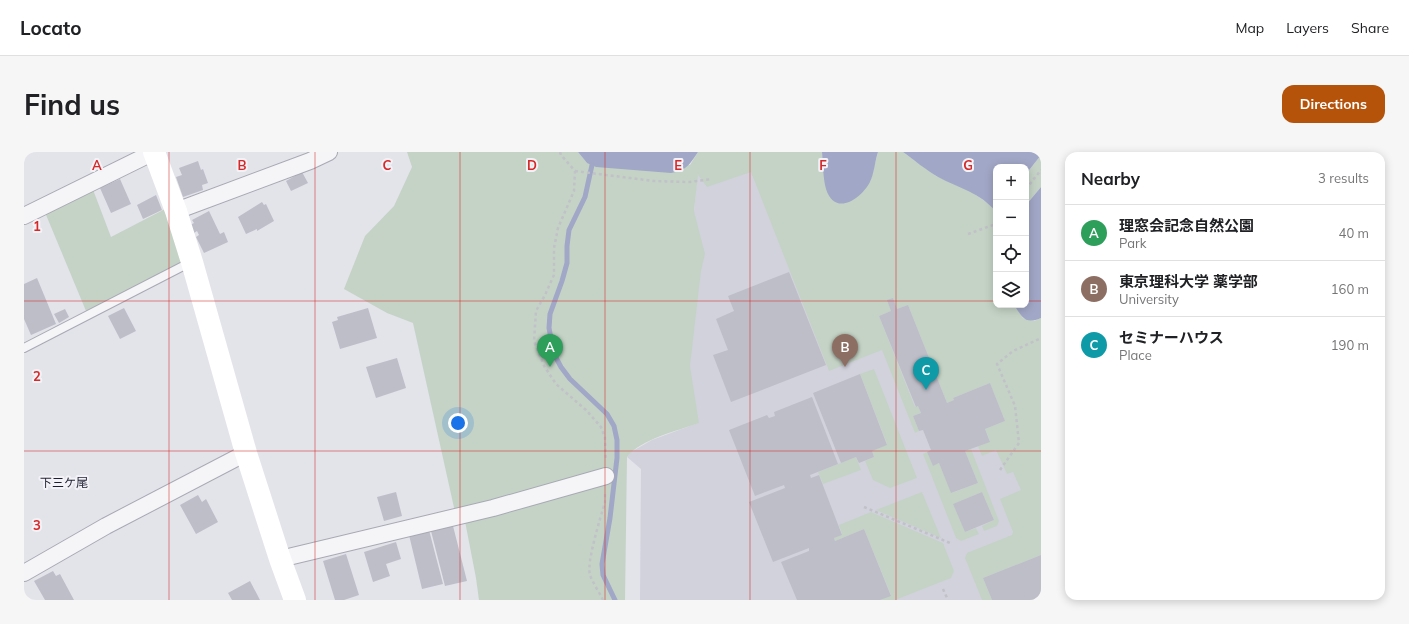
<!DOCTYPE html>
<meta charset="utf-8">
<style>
:root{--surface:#fff;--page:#f6f6f6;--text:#202124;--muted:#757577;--line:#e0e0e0;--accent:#b45309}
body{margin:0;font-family:Mulish,"Noto Sans JP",sans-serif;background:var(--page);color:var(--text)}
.controls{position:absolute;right:12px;top:12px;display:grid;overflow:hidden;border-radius:8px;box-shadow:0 2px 10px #0003}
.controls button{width:36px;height:36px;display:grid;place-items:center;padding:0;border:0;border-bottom:1px solid var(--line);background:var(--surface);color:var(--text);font:20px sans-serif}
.you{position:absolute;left:434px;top:271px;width:14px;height:14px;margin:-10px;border:3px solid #fff;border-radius:50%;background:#1a73e8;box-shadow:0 0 0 6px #1a73e833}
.badge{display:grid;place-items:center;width:26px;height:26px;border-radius:50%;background:var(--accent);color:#fff;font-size:13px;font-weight:700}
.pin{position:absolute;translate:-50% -33px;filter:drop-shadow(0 1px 2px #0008)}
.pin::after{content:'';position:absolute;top:21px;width:14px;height:12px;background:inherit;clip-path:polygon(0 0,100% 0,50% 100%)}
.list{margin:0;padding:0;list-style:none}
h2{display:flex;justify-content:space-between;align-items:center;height:52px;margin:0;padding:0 16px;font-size:17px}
h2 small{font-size:13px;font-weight:400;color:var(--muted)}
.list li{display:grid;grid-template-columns:26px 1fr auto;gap:12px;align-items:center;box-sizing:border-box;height:56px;padding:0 16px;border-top:1px solid var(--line)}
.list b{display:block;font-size:15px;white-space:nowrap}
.list p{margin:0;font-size:13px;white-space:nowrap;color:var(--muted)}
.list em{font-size:13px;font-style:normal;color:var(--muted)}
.icon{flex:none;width:22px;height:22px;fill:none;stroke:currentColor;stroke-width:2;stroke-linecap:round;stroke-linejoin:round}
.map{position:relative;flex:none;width:1017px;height:448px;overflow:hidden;border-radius:12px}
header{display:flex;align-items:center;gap:24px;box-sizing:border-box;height:56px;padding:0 20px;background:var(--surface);border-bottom:1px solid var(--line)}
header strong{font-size:19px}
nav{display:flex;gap:22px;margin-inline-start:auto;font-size:14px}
.intro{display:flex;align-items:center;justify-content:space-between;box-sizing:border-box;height:96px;padding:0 24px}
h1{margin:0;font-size:28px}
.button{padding:10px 18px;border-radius:12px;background:var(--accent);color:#fff;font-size:14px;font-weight:700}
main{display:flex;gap:24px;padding:0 24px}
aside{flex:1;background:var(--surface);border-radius:12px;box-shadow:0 2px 10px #0003}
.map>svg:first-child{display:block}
.built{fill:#d1d2dc}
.green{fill:#c5d3c6}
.water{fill:#a1a7c6}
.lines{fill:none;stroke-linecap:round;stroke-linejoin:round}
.stream{stroke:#a1a7c6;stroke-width:5}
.building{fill:#bebec9}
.lane-casing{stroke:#a8a9b4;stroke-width:10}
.street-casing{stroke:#a8a9b4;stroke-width:18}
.path{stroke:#c1c1c8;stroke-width:2.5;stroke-dasharray:3 3;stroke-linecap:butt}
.lane{stroke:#f5f5f8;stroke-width:8}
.street{stroke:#f5f5f8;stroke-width:16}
.secondary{stroke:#fff;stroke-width:22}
.grid{fill:none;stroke:#d62828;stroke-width:1;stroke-opacity:0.55}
.labels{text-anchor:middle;stroke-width:4;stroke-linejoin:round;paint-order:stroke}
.quarter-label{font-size:12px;fill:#1e1e32;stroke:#f3f3f7}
.grid-label{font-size:13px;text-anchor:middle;font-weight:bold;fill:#d62828;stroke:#f3f3f7;stroke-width:4;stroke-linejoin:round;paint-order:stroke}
</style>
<header>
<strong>Locato</strong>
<nav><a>Map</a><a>Layers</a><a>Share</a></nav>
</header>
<div class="intro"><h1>Find us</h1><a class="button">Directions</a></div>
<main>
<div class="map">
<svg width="1017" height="448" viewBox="0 0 1017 448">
<rect width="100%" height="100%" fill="#e3e3ea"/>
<!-- built -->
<path class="built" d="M677,0L917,59L1017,279V448H616L617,317L603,305L607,300L628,288L674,271L659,235L670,59L674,15Z"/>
<!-- green -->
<path class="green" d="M383,0H554L563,11L666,13L674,0H798L803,38L846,30L854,0H879L912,24L946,39L965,52L972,60V153H990L999,166L1010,169L1017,166V403L959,426L968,448H958L941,406L943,401L988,383L989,380L976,347L997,338L989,320L983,322L972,298L958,304L954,294L966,289L961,277L981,269L966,231L929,246L930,248L923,251L884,153L873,157L869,146L867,159L855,164L891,255L894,254L897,261L889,264L895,279L891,281L858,198L805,219L727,20L683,35L674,23L670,59L681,102L677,119L666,214L675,271C653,279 617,287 603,305L601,448H455L452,426L439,359L431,360L389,171L363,161L320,137L341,84L370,54L388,15Z
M1017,3V35L1002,53V22Z
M68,35L87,85L141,57L158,111L62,159L20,58Z
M850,217L893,326L866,336L849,328L841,309L850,305L848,299L863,292L836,222Z
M947,297L975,369L973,374L960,379L958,374L970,368L958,340L930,352L941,380L952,376L955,382L937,389L932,386L899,302L903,300L909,313L915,311L928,341L954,331L941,299Z
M832,305L837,318L799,332L794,320Z
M898,340L917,386L852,358Z
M847,360L919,391L930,419L927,426L871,448H856L867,443L840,377L811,389L810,386L818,382L815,373Z"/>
<!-- water -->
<path class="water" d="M554,0H674C666,12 662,19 647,21L572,15L563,11Z
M798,0H854C851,9 850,22 846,30C837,47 811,65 802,37C799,26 799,12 798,0Z
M879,0H1017V3L1002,22V15H972V60C957,41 935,36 914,25C902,18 890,8 879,0Z
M1017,35V166C1001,173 998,165 990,153H1002V53Z"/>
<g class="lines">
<!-- stream -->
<path class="stream" d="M568,13L561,45L545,78L543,94V111L538,129L526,162L525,176L530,202L537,215L546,227L583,262L590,274L593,288V306L586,366L578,412L579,423L591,448"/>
</g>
<!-- building -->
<path class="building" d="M174,9L177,18L179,17L184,31L178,33L179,38L159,45L152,25L158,23L155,16Z
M278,20L284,31L267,39L262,29Z
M96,27L107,52L87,61L76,36Z
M132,43L138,58L119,67L113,53Z
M238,50L240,53L242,52L250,69L233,79V77L222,82L214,65Z
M185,59L196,82L200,80L204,90L180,101L172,85L175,83L173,79L170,81L166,73L170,71L168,68Z
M765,120L802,213L707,250L689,203L704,198L692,167L710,159L704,144Z
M13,126L32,172L7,183L0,167V132Z
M869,146L873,157L884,153L923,251L930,248L929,246L966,231L981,269L961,277L966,290L941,299L954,331L927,341L915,311L909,314L903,300L907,298L899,278L895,279L889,264L897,261L894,254L892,255L855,164L867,159L863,148Z
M100,156L112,179L96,187L84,164Z
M344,156L353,186L316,197L308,170L314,168L313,165Z
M41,157L45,165L35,171L30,162Z
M373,206L382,236L352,246L342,215Z
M836,222L863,293L848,299L850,305L835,311L832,305L817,311L789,241Z
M788,245L814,312L786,323L787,326L795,323L818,383L810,386L811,389L840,377L867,444L856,448H773L757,410L785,399V396L749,410L725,350L761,336L760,333L731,344L705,278L743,263L745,266L751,264L750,260Z
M372,340L378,364L360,369L353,345Z
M958,340L970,368L941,380L929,352Z
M174,343L178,350L182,347L194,370L172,382L156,353Z
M429,374L443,429L421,434L407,379Z
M405,378L419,432L398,437L385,383Z
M372,390L377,407L362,412L366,424L349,430L340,400Z
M322,402L335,443L320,448H311L299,409Z
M1017,403V448H968L959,426Z
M29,419L32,424L36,422L50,448H21L10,429Z
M226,429L236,448H208L204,441Z"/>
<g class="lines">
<defs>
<path id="lane" d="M0,196L167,110"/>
<path id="street" d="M152,59L286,9L305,0
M0,64L130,0
M256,407L469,356L582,324
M0,421L82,374L222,301"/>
</defs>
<!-- lane casing -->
<use href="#lane" class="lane-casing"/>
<!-- street casing -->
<use href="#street" class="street-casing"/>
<!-- path -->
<path class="path" d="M536,0L537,3L551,19L550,39L534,76L530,96V123L521,143L512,159L510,189L520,214L532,232L562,258L577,275L581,286L582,308
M551,19L630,29L665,30L688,27
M1002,37L1017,18
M944,82L972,72
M976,318L995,291L991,254L973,212L989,199L1017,186
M840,355L926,391
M919,437L924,448
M579,448C575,440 568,429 566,423C562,411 577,364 581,350V341"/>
<!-- lane -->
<use href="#lane" class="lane"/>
<!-- street -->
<use href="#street" class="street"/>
<!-- secondary -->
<path class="secondary" d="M130,0L152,59L168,110L222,301L256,407L271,448"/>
</g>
<!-- grid -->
<path class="grid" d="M145,0V448M291,0V448M436,0V448M581,0V448M726,0V448M872,0V448M0,149H972M1002,149H1017M0,299H1017"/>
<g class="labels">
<!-- quarter labels -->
<g class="quarter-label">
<text x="40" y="335">下三ケ尾</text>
</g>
</g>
<g class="grid-label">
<text x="73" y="18">A</text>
<text x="218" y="18">B</text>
<text x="363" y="18">C</text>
<text x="508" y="18">D</text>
<text x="654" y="18">E</text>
<text x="799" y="18">F</text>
<text x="944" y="18">G</text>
<text x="13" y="79">1</text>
<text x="13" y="229">2</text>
<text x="13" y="378">3</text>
</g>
</svg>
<div class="controls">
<button>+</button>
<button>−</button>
<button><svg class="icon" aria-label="locate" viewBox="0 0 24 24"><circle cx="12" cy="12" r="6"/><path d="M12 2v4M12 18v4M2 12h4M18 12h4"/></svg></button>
<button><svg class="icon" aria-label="layers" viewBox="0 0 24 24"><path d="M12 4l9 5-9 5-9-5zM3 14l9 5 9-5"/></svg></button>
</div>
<div class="you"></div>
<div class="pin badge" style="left:526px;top:215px;background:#2e9e5b">A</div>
<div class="pin badge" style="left:821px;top:215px;background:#8d6e63">B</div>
<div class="pin badge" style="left:902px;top:238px;background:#0f9aa8">C</div>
</div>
<aside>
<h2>Nearby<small>3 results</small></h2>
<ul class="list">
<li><span class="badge" style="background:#2e9e5b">A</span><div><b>理窓会記念自然公園</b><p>Park</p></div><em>40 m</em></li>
<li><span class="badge" style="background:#8d6e63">B</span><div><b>東京理科大学 薬学部</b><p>University</p></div><em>160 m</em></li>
<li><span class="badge" style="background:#0f9aa8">C</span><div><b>セミナーハウス</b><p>Place</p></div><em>190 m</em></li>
</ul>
</aside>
</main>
